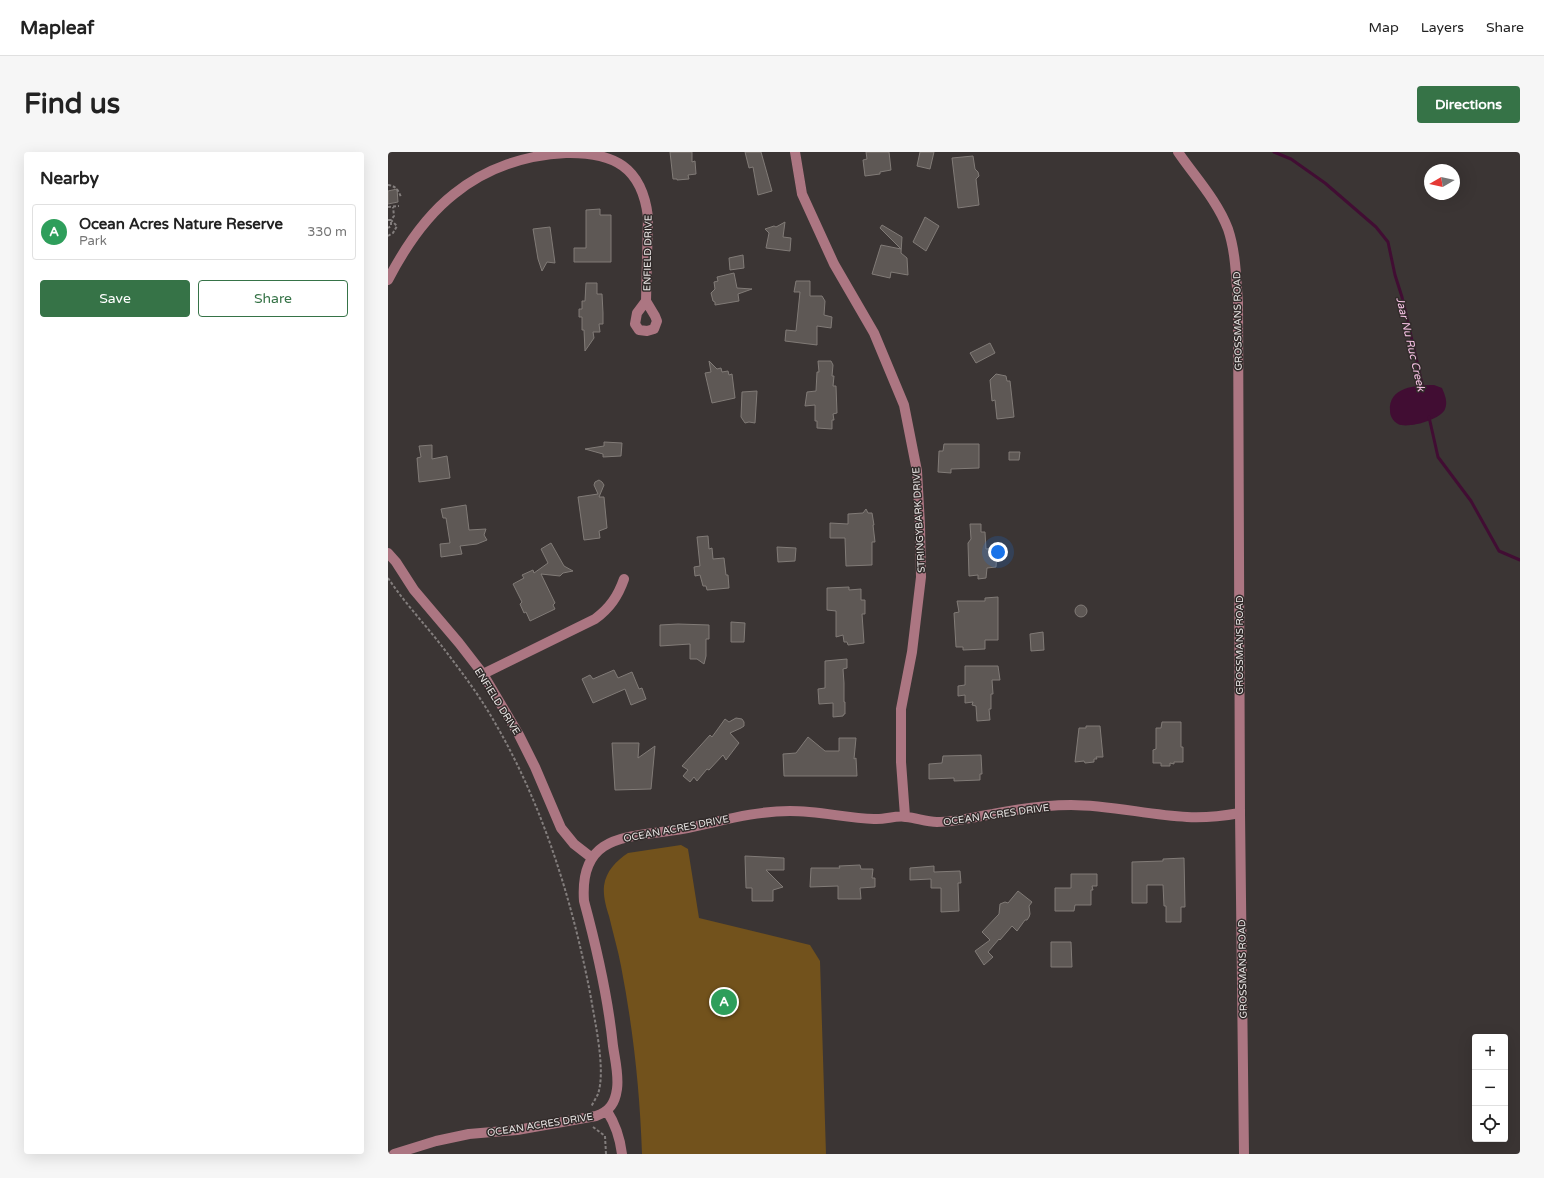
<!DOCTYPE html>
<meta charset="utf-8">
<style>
:root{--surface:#fff;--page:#f6f6f6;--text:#222;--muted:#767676;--line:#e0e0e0;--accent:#367347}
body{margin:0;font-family:"Varela Round",sans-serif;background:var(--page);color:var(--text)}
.controls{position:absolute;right:12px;bottom:12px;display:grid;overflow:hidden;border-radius:4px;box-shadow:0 4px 16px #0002}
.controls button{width:36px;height:36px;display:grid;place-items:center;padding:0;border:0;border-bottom:1px solid var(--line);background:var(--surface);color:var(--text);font:20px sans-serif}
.compass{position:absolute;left:1036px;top:12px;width:36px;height:36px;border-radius:50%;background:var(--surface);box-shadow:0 4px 16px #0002;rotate:261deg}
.you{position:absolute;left:610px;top:400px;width:14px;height:14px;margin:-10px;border:3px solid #fff;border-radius:50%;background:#1a73e8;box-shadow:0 0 0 6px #1a73e833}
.badge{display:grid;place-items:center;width:26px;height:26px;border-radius:50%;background:var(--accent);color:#fff;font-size:13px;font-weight:700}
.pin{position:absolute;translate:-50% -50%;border:2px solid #fff;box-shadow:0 1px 4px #0006}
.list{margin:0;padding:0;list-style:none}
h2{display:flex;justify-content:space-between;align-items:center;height:52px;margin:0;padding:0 16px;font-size:17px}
h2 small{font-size:13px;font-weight:400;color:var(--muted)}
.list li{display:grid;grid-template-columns:26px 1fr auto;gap:12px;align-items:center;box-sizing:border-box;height:56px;margin:0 8px 8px;padding:0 8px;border:1px solid var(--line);border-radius:4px}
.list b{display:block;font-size:15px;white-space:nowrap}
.list p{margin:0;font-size:13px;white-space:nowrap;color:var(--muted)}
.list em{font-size:13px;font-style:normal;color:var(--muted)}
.actions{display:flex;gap:8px;padding:12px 16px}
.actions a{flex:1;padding:9px 0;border:1px solid var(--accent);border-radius:4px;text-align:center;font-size:14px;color:var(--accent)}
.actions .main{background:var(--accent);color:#fff}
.icon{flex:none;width:22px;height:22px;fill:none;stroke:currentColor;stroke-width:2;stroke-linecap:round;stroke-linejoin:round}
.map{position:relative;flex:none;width:1132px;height:1002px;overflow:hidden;border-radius:4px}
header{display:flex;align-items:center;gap:24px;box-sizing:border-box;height:56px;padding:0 20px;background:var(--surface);border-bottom:1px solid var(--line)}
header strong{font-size:19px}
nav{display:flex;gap:22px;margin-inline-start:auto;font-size:14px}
.intro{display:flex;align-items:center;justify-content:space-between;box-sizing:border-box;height:96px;padding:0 24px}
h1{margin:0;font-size:28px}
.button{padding:10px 18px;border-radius:4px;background:var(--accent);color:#fff;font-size:14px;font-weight:700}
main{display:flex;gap:24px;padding:0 24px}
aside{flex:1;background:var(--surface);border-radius:4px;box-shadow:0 4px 16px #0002}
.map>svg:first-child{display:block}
.green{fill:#72521c}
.water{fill:#410d33}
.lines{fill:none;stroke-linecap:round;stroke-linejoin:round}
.stream{stroke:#410d33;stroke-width:3}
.building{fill:#5e5855;stroke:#817b77}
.path{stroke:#837e7d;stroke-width:2;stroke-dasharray:3 2;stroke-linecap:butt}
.minor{stroke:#ac7682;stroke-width:10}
.labels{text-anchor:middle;stroke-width:3;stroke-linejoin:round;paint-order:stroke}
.street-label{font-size:10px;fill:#e8e4e3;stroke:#312b2a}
.water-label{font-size:11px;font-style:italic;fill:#f6c1e3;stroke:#312b2a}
</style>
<header>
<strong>Mapleaf</strong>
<nav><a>Map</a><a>Layers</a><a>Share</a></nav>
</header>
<div class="intro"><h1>Find us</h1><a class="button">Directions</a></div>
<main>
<aside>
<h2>Nearby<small></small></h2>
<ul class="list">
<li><span class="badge" style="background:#2e9e5b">A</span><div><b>Ocean Acres Nature Reserve</b><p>Park</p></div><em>330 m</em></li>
</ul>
<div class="actions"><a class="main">Save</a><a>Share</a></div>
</aside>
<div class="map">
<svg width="1132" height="1002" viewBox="0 0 1132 1002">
<rect width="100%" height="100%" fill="#3b3534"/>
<!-- green -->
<path class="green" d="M293,693L300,697L311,766L422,793L432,809L438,1002H254C252,939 245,876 233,814C230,798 225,781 221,764C218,755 215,744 216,734C218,719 228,709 240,701Z"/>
<!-- water -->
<path class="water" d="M1046,233L1054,236C1057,243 1060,250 1057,257C1053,268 1019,277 1010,272C1005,269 1002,264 1002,259C1000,235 1028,233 1046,233Z"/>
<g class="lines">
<!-- stream -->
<path class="stream" d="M886,0L903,7L937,31L988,75L1000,90L1007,123L1014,145L1035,236
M1041,265L1050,305L1083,349L1111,399L1132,408"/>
</g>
<!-- building -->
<path class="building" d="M282,0H304V10L307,9L308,22L300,23L301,27L289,28V27H285Z
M357,0H373L384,39L370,43L365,15L361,16Z
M478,0H501L503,18L492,20V22L477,24L475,8L479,7Z
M532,0H546L542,17L529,14Z
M585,4L587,17L590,20L591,24L588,27L591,53L570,56L564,6Z
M9,37L10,50L0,52V39Z
M212,57V63H223V110H186V96H198V58Z
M537,65L551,74L538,99L525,90Z
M397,70L395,85L403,86L402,99L378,96L381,81L377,77L386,74L388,75Z
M494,73L514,85L513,101L519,106L520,123L503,120L502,126L484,122L493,93L513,97L492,76Z
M162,75L167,111L159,110L154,119L150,107L145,77Z
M355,103L356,116L342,118L341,106Z
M346,121L349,136L364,137L350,142L351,149L327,153V150L325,149L323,141L327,137L326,130L330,129L329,125Z
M408,129H422V144H434L437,149L436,163L444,165L443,176L429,174V193L397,189L398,178L408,179L412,140H406Z
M198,131H209V142H214L215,161V172H211L212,180H205L206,186L197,199L196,178H194V165H191V157H194V149H197Z
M602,191L607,201L588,211L582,201Z
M321,209L329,217L333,216L334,220L340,219L341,223L344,222L347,246L324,251L317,221L323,220Z
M430,209H443L445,213L444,224H446L445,234H448L449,261L445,262L446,268H444V277L429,276V269H427V253L417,254L419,240L428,239L429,220H431Z
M608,222L618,224L619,229H622L626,265L609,267L607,248L604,249L602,228Z
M369,239L367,271L361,270L357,271L353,265L354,240Z
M216,290L234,291L233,304L215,305V302L197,297L216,294Z
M556,292H591V316L563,317V321L550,320L551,299H555Z
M44,293V307L59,304L62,326L31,330L29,306L33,305L31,294Z
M621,300H632L631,308H621Z
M211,328L214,330L216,333L211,345H216L219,376L211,379L212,386L196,388L190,345L210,342L206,333L207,330Z
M78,353L81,378L98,377L96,383L99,388L89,392L72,394L74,402L53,405L52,392L62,391L58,366H55L53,357Z
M478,357L480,361H484L486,373H485L487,390H484V413L458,414L457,386H442V371L460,372V362L475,361Z
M582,372H593V380H597L598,397L607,396V400H609L608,415L599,416L598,426L590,427V423L581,424L580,391L583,387Z
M320,384L321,397L324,396L325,407L336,406L338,423H340L341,436L319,438L318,434H315L312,423L307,424L306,415L312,414L309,385Z
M163,391L176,414L185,419L175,421L172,424L153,422L167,451L165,453L167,457L142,469L138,460L136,461L132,452L134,450L125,432L136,426L134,423L145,418L146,421L160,411L153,397Z
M389,395L408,396L407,409L390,410Z
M461,435V438L473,437V448H477V462H474L476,491L460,493L459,490H456L455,483L448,485V459L439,458V436Z
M610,445V488H597V497L575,498V495H568L566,461L571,460L569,449H597V446Z
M687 459a6 6 0 1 1 12 0a6 6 0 1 1-12 0Z
M343,470L357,471L356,490H343Z
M290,472L321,473V487H318V504L316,512L309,507H302V492L272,494V473Z
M655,480L656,498L643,499L642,482Z
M459,507V516L455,517L456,531V550H457V562H456L455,564L445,565V551L431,552L430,537L437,536V509Z
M577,514H610L612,528H604L605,542H603V557H601L602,568L589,569L588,554L584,553L585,550L577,551V543L570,544V534L577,533Z
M226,518L230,526L244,520L251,537L254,536L258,547L243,553L237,537L205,551L194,527L202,523L205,527Z
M348,566L354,567L356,570V574L353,576L342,581L351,591L338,608L335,603L321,618L319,617L309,629L306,625L302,630L295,624L300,618L294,614L322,583L324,585L337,567L341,570Z
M774,570H793V595H795V610H786V612L782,611V614H773V611H765V598L768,597V576H773Z
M698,574H712L715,605H708L709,607H706V610L697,611L696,609L687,610L691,576H698Z
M420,585L437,599H451V586H468L466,607L468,606L469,624H396L395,602L408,601Z
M224,591H251L250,606L267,594L263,637L227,638Z
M593,603L594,622H592V628L566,629V626L541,627V612L554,611L555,604Z
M357,704L396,706V718H378L395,735L385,738V749H364V736H358Z
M796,706L797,755H793V770H778V754H776L775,733H759V751H744V710L775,709V707Z
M472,713L473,717H485L484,726H487V735L472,736L473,747H450V734L422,735L423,716H452L451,714Z
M546,714V720L572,719L573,731H570L571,759L553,760V736H543V727L522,728V716Z
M683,722H709V734H704L705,738H703V753H687L686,759H667V736H683Z
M630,739L644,750L641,754L642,762L641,765L639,768H637L629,779L624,774L612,788L611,787L600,800L605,805L596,813L587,799L602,788L594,780L611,762L612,752L617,750L620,751Z
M663,790H683L684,815H663Z"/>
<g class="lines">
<!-- path -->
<path class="path" d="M0,33C8,34 10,38 13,45
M0,55L11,54
M0,68H3V74L0,76
M0,84L5,81L9,74L3,68L6,64L5,55
M0,426C16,450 35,470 53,493C69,514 86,536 100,559C153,646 184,746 203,846C207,871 218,918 210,942C208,946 205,951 203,955
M205,975L217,984L218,1002"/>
<!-- minor -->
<path class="minor" d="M407,0L414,42L446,112L486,181L516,253L529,319L532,373L533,425L524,500L513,557V610L517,664
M790,0C807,25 829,48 840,77C848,101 848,126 850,150L852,661L856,1002
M0,128C16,97 38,64 66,42C98,16 138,3 178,1C226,0 254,15 260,65L258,149L267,164L269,169L266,177L259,179L251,178L247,172L249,161L258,149
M0,401L8,410L26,438L71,491L95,522L131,583L147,615L173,676L186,692L204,706
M95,522L207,467C222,456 230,444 236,427
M219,959C228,973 232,986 234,1002
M6,1002L48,989L81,982L129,978L208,964C222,959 227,951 229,937C231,923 227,908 225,894C220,845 209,797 196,749C191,679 243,686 294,677C330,670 365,659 402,659C431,659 458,666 486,667C497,668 508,663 518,665C529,666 538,670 549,670C568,670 587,665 605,662C630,657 657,653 683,653C722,653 760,663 799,665C817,666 835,664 852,661"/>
</g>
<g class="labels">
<!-- street labels -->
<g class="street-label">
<text transform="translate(259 101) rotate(-89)" y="4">ENFIELD DRIVE</text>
<text transform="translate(849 169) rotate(-91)" y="4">GROSSMANS ROAD</text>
<text transform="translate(530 368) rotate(-93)" y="4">STRINGYBARK DRIVE</text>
<text transform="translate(851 493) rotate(-90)" y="4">GROSSMANS ROAD</text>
<text transform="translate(110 549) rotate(58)" y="4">ENFIELD DRIVE</text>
<text transform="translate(608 662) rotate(-8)" y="4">OCEAN ACRES DRIVE</text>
<text transform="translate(288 676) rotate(-11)" y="4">OCEAN ACRES DRIVE</text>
<text transform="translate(854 817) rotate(-91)" y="4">GROSSMANS ROAD</text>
<text transform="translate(152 972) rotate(-9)" y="4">OCEAN ACRES DRIVE</text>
</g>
<!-- water labels -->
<g class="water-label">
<text transform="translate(1023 192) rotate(77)" y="4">Jaar Nu Ruc Creek</text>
</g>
</g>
</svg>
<div class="controls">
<button>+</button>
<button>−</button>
<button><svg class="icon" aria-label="locate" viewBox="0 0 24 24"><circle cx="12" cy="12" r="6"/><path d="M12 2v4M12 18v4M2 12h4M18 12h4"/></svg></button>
</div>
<svg class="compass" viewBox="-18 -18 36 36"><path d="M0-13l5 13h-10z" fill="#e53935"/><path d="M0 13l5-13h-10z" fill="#767676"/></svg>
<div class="you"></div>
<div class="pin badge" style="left:336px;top:850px;background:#2e9e5b">A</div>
</div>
</main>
